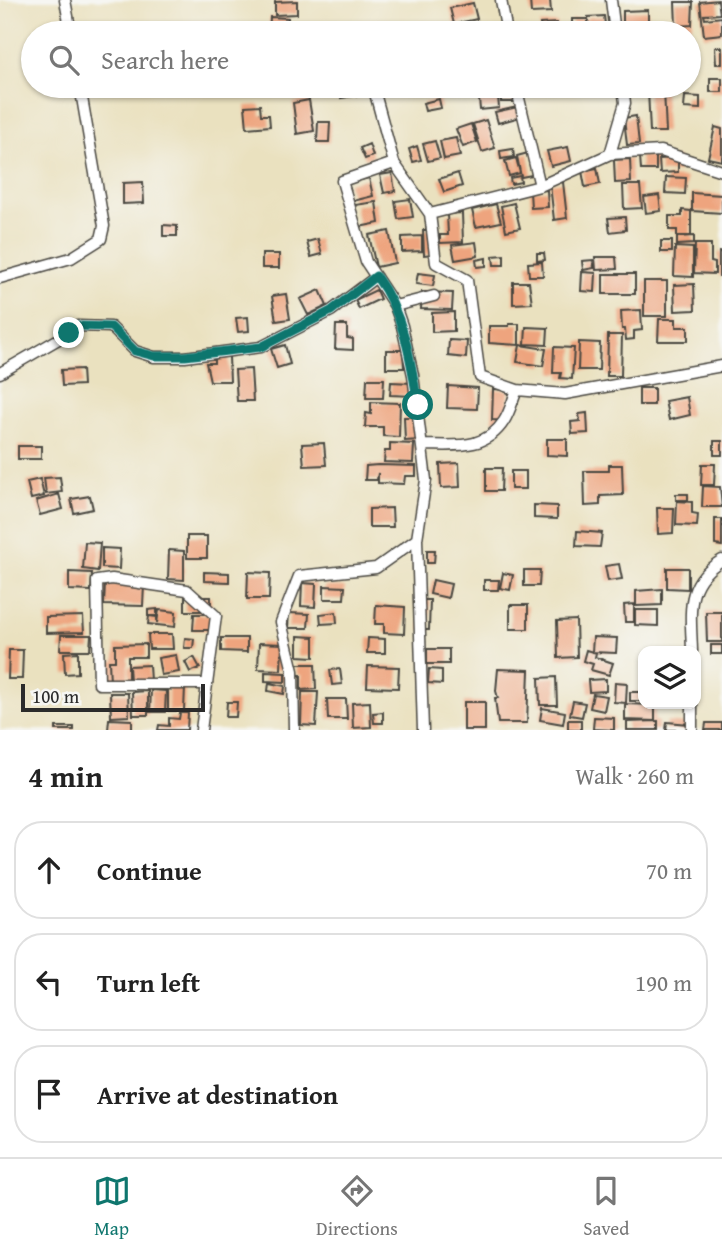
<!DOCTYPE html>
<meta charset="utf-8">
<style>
:root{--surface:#fff;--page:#f2f2f2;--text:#222;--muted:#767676;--line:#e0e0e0;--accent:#0f766e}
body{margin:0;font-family:"Gentium Book Plus",serif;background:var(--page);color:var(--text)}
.controls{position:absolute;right:21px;bottom:21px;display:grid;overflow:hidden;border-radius:14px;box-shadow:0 2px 5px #0004}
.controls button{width:63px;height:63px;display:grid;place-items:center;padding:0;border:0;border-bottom:2px solid var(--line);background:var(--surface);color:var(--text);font:35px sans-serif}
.scale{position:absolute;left:21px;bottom:18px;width:184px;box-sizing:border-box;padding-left:7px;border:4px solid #2b2b2b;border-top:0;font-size:19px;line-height:24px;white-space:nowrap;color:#2b2b2b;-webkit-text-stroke:5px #f6f6f2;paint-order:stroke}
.stop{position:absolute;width:21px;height:21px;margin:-16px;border:5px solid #0f766e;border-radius:50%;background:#fff}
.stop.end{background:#0f766e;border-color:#fff;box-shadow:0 2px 7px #0008}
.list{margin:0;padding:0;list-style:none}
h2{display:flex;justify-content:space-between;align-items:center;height:91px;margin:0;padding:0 28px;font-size:30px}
h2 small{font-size:23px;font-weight:400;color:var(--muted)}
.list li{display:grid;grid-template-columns:46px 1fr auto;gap:21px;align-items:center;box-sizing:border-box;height:98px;margin:0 14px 14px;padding:0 14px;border:2px solid var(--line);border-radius:28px}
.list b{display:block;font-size:26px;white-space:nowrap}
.list em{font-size:23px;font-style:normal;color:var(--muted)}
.icon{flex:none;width:38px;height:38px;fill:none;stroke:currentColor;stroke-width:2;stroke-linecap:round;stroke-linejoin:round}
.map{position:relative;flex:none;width:722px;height:730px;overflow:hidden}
.search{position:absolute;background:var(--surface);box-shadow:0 2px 5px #0004;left:21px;right:21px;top:21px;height:77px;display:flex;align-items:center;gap:18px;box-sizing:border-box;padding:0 24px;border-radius:38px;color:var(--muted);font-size:26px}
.sheet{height:427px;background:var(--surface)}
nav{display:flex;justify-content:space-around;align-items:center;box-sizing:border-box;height:98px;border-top:2px solid var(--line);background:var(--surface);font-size:19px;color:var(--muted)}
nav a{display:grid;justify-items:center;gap:4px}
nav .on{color:var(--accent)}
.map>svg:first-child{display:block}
.building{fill:#eea47e}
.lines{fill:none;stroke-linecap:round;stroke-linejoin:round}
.minor-casing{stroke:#484641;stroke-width:13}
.minor{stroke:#fff;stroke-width:10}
.route{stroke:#0f766e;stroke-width:9}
</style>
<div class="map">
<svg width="722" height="730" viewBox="0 0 722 730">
<rect width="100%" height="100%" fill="#f6f6f2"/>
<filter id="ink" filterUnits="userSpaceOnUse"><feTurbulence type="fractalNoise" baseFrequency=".0143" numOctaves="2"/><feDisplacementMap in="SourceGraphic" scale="14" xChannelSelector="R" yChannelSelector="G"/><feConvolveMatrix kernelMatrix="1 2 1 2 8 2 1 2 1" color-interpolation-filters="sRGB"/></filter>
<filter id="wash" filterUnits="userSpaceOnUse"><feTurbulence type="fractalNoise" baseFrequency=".00686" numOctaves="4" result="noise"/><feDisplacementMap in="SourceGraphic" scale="28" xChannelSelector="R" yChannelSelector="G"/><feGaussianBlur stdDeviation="1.57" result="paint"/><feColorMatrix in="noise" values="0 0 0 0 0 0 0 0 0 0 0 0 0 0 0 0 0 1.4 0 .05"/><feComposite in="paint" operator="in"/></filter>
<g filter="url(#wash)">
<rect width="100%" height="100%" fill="#eae1bf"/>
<g id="blocks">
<!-- building -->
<path class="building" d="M530,0H550L551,12L531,13Z
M718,0L720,14L704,15L705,19L722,17V34L704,36L700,2Z
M297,1V14L275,15V2Z
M675,2H693L692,25L676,26Z
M473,3L477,19L454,24L450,8Z
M648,10V30L623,31V11Z
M604,16L606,33H589L588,17Z
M270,17L288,18V33H269Z
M572,19H588V33H572Z
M557,23L558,33H541L540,24Z
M463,25L465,33H455L454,27Z
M715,47H722V64H716Z
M710,78H722V92H710Z
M327,86H337V92H327Z
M340,86H358L360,95L341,98Z
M497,86L499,108L480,110L478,87Z
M500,86H517V102H501Z
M534,86H548L549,88L535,91Z
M648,90H664L666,132H650Z
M685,96L700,97V109L684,108Z
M439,99L441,108L425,111L423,103Z
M309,100L314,131L297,134L293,103Z
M260,105L261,115H269L270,126L247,128L245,106Z
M522,106L524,116L498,123L495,112Z
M636,116L639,144L627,145L624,118Z
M486,120L495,148L482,152L473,124Z
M318,122H330L329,142H317Z
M471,124L477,142L463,147L456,129Z
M715,127L722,129V161L708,158Z
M456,138L460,156L444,159L440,141Z
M435,141L440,158L428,161L423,144Z
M369,144L373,156L365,159L360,148Z
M417,146L421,160L413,162L409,149Z
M568,147L571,161L551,166L547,151Z
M513,149L514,157L501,159L500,151Z
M528,153L532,175L521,177L517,156Z
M640,156H656V170H641Z
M516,158L520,173L509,176L505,161Z
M678,158V172L660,173L659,159Z
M630,159L631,182L615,183L614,160Z
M597,168L600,184L585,187L582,171Z
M392,173L395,191L384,193L380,175Z
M458,173L462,186L444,192L439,179Z
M520,176L521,182L511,184L510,178Z
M666,177L686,178L685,194L665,193Z
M369,178L373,196L353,201L348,183Z
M143,182L144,203L123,204V183Z
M563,182L567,218L554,220L550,184Z
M623,185H640L642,208L624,209Z
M547,190L548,207L531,208L530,191Z
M692,193L722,195V213L692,211Z
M659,195L661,211L646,213L644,197Z
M410,199L413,217L398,219L395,201Z
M376,202L379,223L359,227L355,205Z
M514,203L520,228L506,231L501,206Z
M496,204L501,222L476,227L472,210Z
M682,210L691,211V236H677V230H669V216H682Z
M462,213L463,242L440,243V235H448L447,214Z
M625,217L626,230L610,232L608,218Z
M163,225L177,226V236H163Z
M423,230H432L433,254L424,255Z
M389,231L395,263L376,267L369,235Z
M422,236V251L402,252V237Z
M694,236V244L677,245V237Z
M318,239L322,254L311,257L307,242Z
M661,241H672V252H661Z
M476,242L478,256L455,260L452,245Z
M695,244H711V262L715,263V274L694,273Z
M675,247L693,248V277L674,276Z
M719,252H722V276H719Z
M537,253H544L545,260L537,261Z
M262,254H279V268H262Z
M504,255V265H494L493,256Z
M595,257H616L617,269L596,270Z
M486,258V266L477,267L476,260Z
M593,260L594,268L583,270L582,261Z
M542,262L543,276H529L528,263Z
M582,272L596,273L595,292L581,291Z
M418,273L435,275L433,286L416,284Z
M603,274H635V294H603Z
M644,281H667V316H644Z
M513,282H529L532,303L513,304Z
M694,284L695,310L675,311L674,285Z
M320,290L327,306L308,315L300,299Z
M376,290L380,299L359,309L355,300Z
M422,292L453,293L452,310L421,309Z
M286,294L290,319L276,321L272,296Z
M641,310L642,330L634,331V339L626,340L625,329H622L621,311Z
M454,312V331L432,332V313Z
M248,317L249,331L238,332L236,318Z
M659,319H676V327H688V341H658Z
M509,324H519V345L489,343V326H509Z
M336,325H347V338L353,339V350L335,349Z
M526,327L548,328L547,345L525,344Z
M608,335H622L621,376H607Z
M449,340L467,341L466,358L448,356Z
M579,342L600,343L599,370H578Z
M285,345L290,364L277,368L271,349Z
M520,345L546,349L543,366L517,362Z
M554,347L574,348L572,379L560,378L561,373H553Z
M386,350H403L404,368H386Z
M214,357H229L230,381H210L206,363H214Z
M82,369L83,385L62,386L61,370Z
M251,369L253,401H237L235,370Z
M367,379H384L383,398H366Z
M391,382L412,383L414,396L390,395Z
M448,386L478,388L477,409L447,408Z
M639,388H654V405H639Z
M493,389L509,390L508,421L492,420Z
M687,397L690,415L669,420L665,401Z
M371,402L400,403L399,437L383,436V427H365L366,413L371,414Z
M587,413L588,433L572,434L571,422L580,421L579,414Z
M404,417H419V440L405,441Z
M547,439H567V456L547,455Z
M714,441H722V455H714Z
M324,443L326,465L304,466L302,444Z
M390,443L414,444L413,463L384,462L385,451H390Z
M18,446H41V459H18Z
M459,463L460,487L441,488L440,464Z
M702,464H715L714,485H701Z
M378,465L416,466V476H405L404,484L378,483V473L377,480H365L366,466Z
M609,465H622L623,495L600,496V505L585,506L584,471H609Z
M486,468H502L501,491H486Z
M511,471H526V489H511Z
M60,477L62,492L46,494L44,478Z
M40,479L44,496L31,499L27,482Z
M703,486L720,487L722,507H702Z
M59,494L63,509L40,515L36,501Z
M676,494H688V500H676Z
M90,496L93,509L74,513L71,499Z
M677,501L692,502V513L698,514L697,526L676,525Z
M534,505L557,506V519L534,518Z
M392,508L393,527H369V509Z
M657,508H674L673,533L658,534Z
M715,519H722V546L715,545Z
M577,531L602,533L600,547L576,546Z
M187,536H207V558H187Z
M85,542L100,543L98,571L83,569Z
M102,548L120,549L119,569L102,568Z
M169,550L184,551V580L168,579Z
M427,550H435L434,563H427Z
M619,564L622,579L608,581L605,566Z
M667,568H688V589L667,588Z
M524,570H540L539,586H524Z
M69,572L92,573L91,591L69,590Z
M204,572L229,573V582L204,581Z
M248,572L270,573L269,599H247Z
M503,573L513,575L510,590L500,588Z
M433,580L451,584L448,598L430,594Z
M484,580H499L498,590H484Z
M302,583L316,584L315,607L301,606Z
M105,584L144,585L143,606L104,605Z
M324,586L345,587L344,599H324Z
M662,589V605L636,606V591Z
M185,597H211V611H185Z
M421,600H430L429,630H420Z
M634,604V622H625L624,605Z
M376,605L405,607L404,634L384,633V624H375Z
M510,605H528V629H510Z
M157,609V616H148V610Z
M159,610L176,612L175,627L148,624L149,616L157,617V623Z
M635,610H658V626L635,625Z
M336,612L337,623L321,624L320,614Z
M706,612H722V642H707Z
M289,613L309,614L308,628H288Z
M194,614H214V630H193Z
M83,616L84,632L46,633V617Z
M576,620L577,657L558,658L557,621Z
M148,634H172L173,649H149Z
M61,635H91L90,650H60Z
M298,636L314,637V657L298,656Z
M593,637L617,638L616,653L592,652Z
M185,638L194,639L193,648H184Z
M221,638H247V652L221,651Z
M368,638L385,639V653H367Z
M259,643L282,644L281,670L258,669Z
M146,644V657H128V681L110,682L109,661H115V645Z
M711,645H722V654H711Z
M427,649H449V664H427Z
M9,650H23L22,679H8Z
M586,650L596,653L595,657L613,663L609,675L591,670L593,664L583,661Z
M78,652V673L65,674L64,653Z
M176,655L179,672L161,675L158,658Z
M194,657L200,668L190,672L185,662Z
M296,664H315L316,689L301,690V675H297Z
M149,665L150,681H130L129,666Z
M368,666L399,667L398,688L367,687Z
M340,669L342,684L332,685L330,670Z
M429,669L442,670V684L428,683Z
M498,669L529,670L527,723H498L495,698H498L496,691Z
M265,672L285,673V682L265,681Z
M556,677L557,705H540L539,678Z
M606,679V691L589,692L588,680Z
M615,682L627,683L626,703L614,702Z
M269,683L285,686L284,694L268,691Z
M168,686H185L184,711H168Z
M151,690L166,691L165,712H150Z
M148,691V715H133L132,692Z
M302,692H318L316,726L301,725Z
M630,692H643V701H630Z
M110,693H128L129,716L111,717Z
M593,694L607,696L604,711L590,708Z
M327,699H346L347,719H328Z
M573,701L585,703L582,717L570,715Z
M227,702H237L236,717H226Z
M370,702L371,727L353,728L352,703Z
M464,702H485V730H464Z
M625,704L655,705V721L625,720Z
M542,708L565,712L563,724L540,720Z
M383,712V723H374L373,713Z
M180,713H188L187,730H158L159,725L169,726V718L179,719Z
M594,717L614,718V730L593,729Z
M109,719L132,720V730H108Z
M568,720H581V730H568Z
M658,721V730H627V722Z
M667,722L689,724V730H666Z
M706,723H722V730H705Z
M56,727H74V730H56Z"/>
</g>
</g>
<g filter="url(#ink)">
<use href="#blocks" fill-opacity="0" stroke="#484641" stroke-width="2"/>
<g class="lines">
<defs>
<path id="minor" d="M65,0L71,33
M501,0L507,33
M611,0L615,33
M373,86L394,163
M516,86L540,186
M610,154L661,151L722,171
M430,214L436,263L467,280L480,377L517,390L565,394L722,366
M0,278L71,258L101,239L104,226L80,86
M395,306L434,296
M0,373L69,333L77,326L111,327L135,351L154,357H185L261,347L331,311L376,277
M422,445C454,445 485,451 504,421C510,412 513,399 517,390
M417,539L423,730
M692,651C691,612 684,583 722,560
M692,704V730
M201,730L216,616L187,590L112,579L97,581L99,684H206
M294,730L293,671L281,622L299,576L376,568L417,539L426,480L413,375L402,326L395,306L366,262L342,181L394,163L430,214L540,186L610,154L625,103L623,86"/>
</defs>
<!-- minor casing -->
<use href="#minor" class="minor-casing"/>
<!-- minor -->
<use href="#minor" class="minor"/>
</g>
</g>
<g class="lines" filter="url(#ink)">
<!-- route -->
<path class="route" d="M69,333L77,326L111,327L135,351L154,356H185L261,347L331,311L376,276C404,314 411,360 418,405"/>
</g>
</svg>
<div class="controls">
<button><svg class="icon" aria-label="layers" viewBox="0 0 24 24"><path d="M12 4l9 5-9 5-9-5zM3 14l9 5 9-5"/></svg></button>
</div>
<div class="scale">100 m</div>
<div class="stop" style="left:418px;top:405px"></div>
<div class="stop end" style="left:69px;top:333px"></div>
<div class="search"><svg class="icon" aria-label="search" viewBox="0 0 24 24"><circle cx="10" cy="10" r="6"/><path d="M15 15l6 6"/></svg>Search here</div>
</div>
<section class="sheet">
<h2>4 min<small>Walk · 260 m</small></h2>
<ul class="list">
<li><svg class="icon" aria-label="ahead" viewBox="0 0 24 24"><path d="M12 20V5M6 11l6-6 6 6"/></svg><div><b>Continue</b></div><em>70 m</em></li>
<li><svg class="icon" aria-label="left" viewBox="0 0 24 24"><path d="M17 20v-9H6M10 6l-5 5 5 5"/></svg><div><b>Turn left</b></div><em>190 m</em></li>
<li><svg class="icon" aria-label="arrive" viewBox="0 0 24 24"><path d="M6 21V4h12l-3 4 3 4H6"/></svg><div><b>Arrive at destination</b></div></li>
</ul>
</section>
<nav>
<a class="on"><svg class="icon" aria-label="map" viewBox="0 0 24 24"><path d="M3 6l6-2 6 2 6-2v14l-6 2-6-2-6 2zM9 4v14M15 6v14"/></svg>Map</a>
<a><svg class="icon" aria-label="directions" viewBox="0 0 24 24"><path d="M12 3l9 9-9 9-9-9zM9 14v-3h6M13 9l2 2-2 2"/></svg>Directions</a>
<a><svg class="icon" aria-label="saved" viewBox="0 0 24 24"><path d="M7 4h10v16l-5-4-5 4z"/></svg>Saved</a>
</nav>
